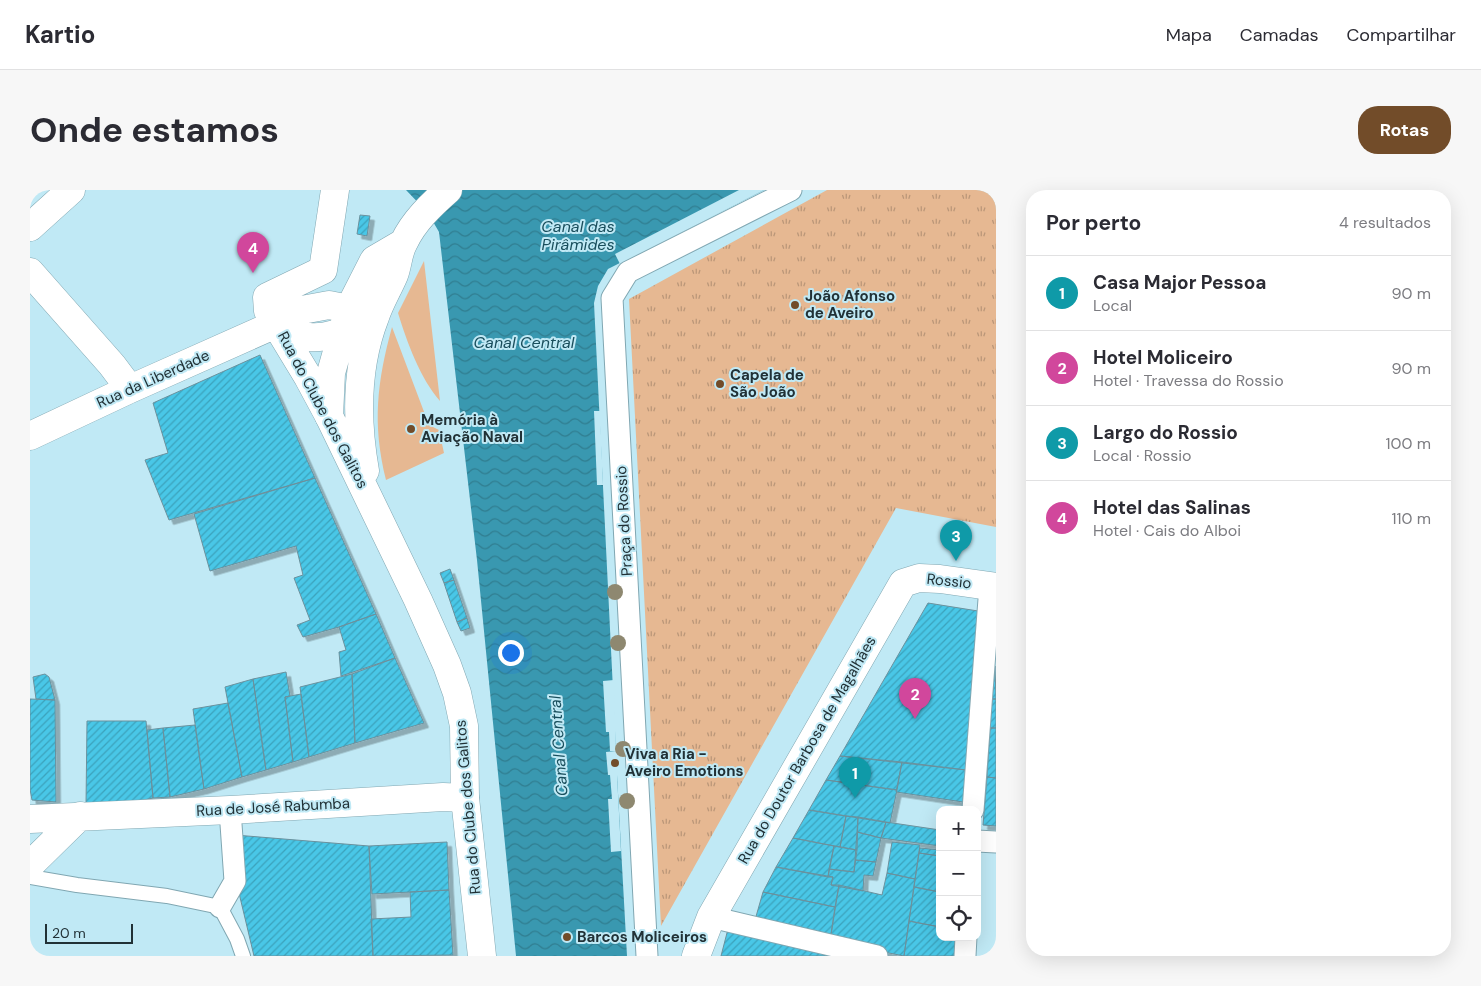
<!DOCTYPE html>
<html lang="pt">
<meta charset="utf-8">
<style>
:root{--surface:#fff;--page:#f7f7f7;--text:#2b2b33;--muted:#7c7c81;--line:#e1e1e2;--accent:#724c29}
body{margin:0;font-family:"DM Sans",sans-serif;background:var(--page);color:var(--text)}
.controls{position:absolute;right:15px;bottom:15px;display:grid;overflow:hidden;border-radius:10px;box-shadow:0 5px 20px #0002}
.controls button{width:45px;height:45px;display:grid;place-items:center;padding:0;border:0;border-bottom:1px solid var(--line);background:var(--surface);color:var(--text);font:25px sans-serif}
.scale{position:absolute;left:15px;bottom:12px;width:88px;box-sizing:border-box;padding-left:5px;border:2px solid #213136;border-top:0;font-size:14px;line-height:18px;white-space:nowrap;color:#213136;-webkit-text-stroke:4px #c0e9f5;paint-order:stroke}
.you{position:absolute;left:480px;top:462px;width:18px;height:18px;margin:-12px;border:4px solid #fff;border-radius:50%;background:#1a73e8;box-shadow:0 0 0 8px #1a73e833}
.badge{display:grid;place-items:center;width:32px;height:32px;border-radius:50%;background:var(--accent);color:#fff;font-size:16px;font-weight:700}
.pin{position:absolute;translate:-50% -41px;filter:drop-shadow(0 1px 2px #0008)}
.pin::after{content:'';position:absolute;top:26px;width:18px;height:15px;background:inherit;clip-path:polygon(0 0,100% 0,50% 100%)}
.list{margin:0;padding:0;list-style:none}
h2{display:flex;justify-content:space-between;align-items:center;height:65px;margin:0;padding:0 20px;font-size:21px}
h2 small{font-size:16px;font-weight:400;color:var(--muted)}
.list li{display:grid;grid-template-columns:32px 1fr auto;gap:15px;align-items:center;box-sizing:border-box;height:75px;padding:0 20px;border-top:1px solid var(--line)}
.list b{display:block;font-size:19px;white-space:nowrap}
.list p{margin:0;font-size:16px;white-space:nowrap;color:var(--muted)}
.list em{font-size:16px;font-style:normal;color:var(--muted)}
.icon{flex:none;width:28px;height:28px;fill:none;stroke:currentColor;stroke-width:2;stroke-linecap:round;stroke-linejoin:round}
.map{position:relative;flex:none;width:966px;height:766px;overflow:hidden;border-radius:20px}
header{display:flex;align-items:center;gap:30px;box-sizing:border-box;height:70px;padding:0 25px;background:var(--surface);border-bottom:1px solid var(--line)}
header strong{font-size:24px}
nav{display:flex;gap:28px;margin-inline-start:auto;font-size:18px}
.intro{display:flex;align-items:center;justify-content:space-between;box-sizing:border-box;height:120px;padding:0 30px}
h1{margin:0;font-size:35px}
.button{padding:12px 22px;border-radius:20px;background:var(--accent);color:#fff;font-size:18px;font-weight:700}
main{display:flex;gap:30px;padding:0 30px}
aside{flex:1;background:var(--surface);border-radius:20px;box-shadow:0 5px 20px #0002}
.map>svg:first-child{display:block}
.grass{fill:#e6b892}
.park{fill:url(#park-tufts)}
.water{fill:url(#water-waves)}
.pier{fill:#c0e9f5}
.building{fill:url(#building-hatch);stroke:#6b919d;filter:url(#shadow)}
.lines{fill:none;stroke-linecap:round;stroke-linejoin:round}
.service-casing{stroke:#80a7b2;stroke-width:16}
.pedestrian-casing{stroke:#80a7b2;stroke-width:23}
.minor-casing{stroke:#80a7b2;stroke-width:29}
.secondary-casing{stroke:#80a7b2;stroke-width:29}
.service{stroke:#fff;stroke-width:14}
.pedestrian{stroke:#fff;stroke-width:21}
.minor{stroke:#fff;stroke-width:28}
.secondary{stroke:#fff;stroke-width:28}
.tree{fill:#8e8870}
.poi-dot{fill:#724c29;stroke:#c0e9f5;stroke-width:2}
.labels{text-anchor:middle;stroke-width:4;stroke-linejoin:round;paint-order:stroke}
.poi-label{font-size:15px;font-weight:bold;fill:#213136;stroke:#c0e9f5;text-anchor:start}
.street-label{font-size:15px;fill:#213136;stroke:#c0e9f5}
.water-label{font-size:16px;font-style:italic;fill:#194e5c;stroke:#c0e9f5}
</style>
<header>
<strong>Kartio</strong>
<nav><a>Mapa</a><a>Camadas</a><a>Compartilhar</a></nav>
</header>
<div class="intro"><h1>Onde estamos</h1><a class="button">Rotas</a></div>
<main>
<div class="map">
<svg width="966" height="766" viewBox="0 0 966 766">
<defs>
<pattern id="park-tufts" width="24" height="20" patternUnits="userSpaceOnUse" patternTransform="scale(1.25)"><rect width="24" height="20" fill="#e6b892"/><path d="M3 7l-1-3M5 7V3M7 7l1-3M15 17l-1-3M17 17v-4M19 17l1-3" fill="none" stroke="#ba9678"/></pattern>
<pattern id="water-waves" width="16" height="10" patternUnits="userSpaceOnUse" patternTransform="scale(1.25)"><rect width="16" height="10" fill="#3998b0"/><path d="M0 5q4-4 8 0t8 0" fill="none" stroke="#307d90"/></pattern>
<pattern id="building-hatch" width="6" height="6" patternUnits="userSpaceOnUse" patternTransform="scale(1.25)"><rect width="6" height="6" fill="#48c7e7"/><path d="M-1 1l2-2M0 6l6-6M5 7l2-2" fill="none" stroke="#3ca2bc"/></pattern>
<filter id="shadow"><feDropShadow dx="4.5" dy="4.5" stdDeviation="0" flood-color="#0004"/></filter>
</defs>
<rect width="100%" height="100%" fill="#c0e9f5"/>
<!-- grass -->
<path class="grass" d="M394,71L410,211C390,188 377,152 368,123Z
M362,137L399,235L409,240L414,263L356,290C342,234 347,192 362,137Z"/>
<!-- park -->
<path class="park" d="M797,0H966V337L866,318L631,736L599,109Z"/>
<!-- water -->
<path class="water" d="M376,0H734L578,79L568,96L564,113L586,561L576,562L578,585H587L597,766H486L447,370L409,42L398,23Z"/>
<!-- pier -->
<path class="pier" d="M709,0H734L590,74L585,64Z
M564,221H570L573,295H567Z
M584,490L586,561H580L579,542H576L573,491Z
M580,585H587L591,661L581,662L578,609H582Z"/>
<!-- building -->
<path class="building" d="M330,25L340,26L337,46L327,44Z
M230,165L285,288L139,330L115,270L138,263L123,213Z
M285,288L346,424L309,437L273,447L267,435L280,430L264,388L273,385L266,356L180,381L164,324Z
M420,379L424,390L414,393L410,383Z
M424,390L437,428L427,432L414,393Z
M898,413L948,421L936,580L810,566Z
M346,424L365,468L311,486L309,462L316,460L309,437Z
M437,428L440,438L431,441L427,432Z
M365,468L394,533L325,553L322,484Z
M965,476L966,509H962Z
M256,482L260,506L255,507L263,572L236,580L223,489Z
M15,484L19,487L25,510L6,509L3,487Z
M322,484L325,553L279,567L270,497Z
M223,489L236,580L212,587L195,497Z
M271,504L279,567L263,572L255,507Z
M0,509L25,510L26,612L2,610L0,599Z
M962,509H966V538H960Z
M198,513L212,587L174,599L163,519Z
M57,531H116L123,608L100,613L56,615Z
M165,535L174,599L140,607L133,538Z
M133,538L140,607L123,608L117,540Z
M960,538H966V588L957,587Z
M810,566L872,572L867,600L796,590Z
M872,572L936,580L933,612L866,602Z
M957,587L966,588V636L953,635Z
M796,590L867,600L860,633L779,620Z
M779,620L816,626L810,657L763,648Z
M816,626L828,627L827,660L810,657Z
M828,627L856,632L851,648L827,642Z
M856,632L910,640V656L851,648Z
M827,642L851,648L846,672L825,670Z
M205,645L339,656L343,766H224L209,703Z
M763,648L804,656L798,687L746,677Z
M417,652L419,700L342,704L339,656Z
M862,652L890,655L885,689L857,683Z
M804,656L827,660L824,682L799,679Z
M890,658L910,660V666L889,663Z
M889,663L910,666V702L884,697Z
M825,670L846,672L843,686L834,685L833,701L801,695L803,687H798L799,679L824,682Z
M746,677L803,687L801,695H809L805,717L733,702Z
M857,683L885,689L874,766L800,751L809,695L852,705Z
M884,697L910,702V737L879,731Z
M419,700L423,765L343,766L341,729L381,727L380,702Z
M733,702L805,717L800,751L725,730Z
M879,731L910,737V747H926L925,766H874Z
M698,739L804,766H691Z"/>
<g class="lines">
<defs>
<path id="service" d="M0,687L47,695L137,706L190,717L207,749L213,766"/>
<path id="pedestrian" d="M943,620L960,396
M947,651L966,652
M190,717L205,691L200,620
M681,727L847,766
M617,766L582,108L598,82L761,0
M935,766L936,747"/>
<path id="minor" d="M0,37L41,0
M0,82L82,175L100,199
M246,134C256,138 269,146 279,147C298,149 316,140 332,133
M299,226L278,187L238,121L237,107L293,80L305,0
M0,246L100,199L246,134L261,122L299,115L319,119L328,142
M0,629L200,620L413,607L435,608
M0,675L50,626
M666,766L681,727L873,393L889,388L910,389L966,397"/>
<path id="secondary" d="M373,53L344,70L319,119L301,183L299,226L388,410L417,475L427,503L434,536L435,608L452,766
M335,281C326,230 326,176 345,127C350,112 358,99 364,85C368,75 368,62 374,52C384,31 401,15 418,0"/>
</defs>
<!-- service casing -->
<use href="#service" class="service-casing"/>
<!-- pedestrian casing -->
<use href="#pedestrian" class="pedestrian-casing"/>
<!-- minor casing -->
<use href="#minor" class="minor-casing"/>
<!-- secondary casing -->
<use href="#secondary" class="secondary-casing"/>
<!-- service -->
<use href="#service" class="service"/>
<!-- pedestrian -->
<use href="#pedestrian" class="pedestrian"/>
<!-- minor -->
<use href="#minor" class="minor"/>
<!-- secondary -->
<use href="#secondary" class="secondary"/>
</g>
<!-- trees -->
<g class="tree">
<circle cx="585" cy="402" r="8"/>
<circle cx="588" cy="453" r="8"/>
<circle cx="593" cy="559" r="8"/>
<circle cx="597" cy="611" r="8"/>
</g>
<!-- markers -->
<g class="poi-dot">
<circle cx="765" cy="115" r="5"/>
<circle cx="690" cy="194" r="5"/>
<circle cx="381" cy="239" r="5"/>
<circle cx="585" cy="573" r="5"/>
<circle cx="537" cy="747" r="5"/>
</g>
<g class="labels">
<!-- poi labels -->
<g class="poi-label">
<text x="775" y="111">João Afonso<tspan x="775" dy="17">de Aveiro</tspan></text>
<text x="700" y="190">Capela de<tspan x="700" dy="17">São João</tspan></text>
<text x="391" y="235">Memória à<tspan x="391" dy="17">Aviação Naval</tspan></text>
<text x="595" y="569">Viva a Ria -<tspan x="595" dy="17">Aveiro Emotions</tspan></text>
<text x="547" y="752">Barcos Moliceiros</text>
</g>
<!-- street labels -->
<g class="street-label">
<text transform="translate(123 189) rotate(-24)" y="5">Rua da Liberdade</text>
<text transform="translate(293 220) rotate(62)" y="5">Rua do Clube dos Galitos</text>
<text transform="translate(594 331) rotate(-93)" y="5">Praça do Rossio</text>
<text transform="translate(919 391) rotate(6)" y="5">Rossio</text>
<text transform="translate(777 560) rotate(-60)" y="5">Rua do Doutor Barbosa de Magalhães</text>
<text transform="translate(243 617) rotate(-3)" y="5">Rua de José Rabumba</text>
<text transform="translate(438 617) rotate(-95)" y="5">Rua do Clube dos Galitos</text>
</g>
<!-- water labels -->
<g class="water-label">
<text x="548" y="42">Canal das<tspan x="548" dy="18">Pirâmides</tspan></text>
<text x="494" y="158">Canal Central</text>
<text transform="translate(528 556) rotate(-94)" y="6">Canal Central</text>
</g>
</g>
</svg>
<div class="controls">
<button>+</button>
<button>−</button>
<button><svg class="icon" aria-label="locate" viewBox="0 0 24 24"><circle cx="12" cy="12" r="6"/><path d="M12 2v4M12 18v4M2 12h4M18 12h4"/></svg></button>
</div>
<div class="scale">20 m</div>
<div class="you"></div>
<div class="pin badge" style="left:825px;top:608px;background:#0f9aa8">1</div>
<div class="pin badge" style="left:885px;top:529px;background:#d1479c">2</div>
<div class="pin badge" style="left:926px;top:371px;background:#0f9aa8">3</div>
<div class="pin badge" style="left:223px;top:83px;background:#d1479c">4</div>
</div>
<aside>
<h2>Por perto<small>4 resultados</small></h2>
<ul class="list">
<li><span class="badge" style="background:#0f9aa8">1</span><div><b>Casa Major Pessoa</b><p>Local</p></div><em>90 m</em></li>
<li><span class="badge" style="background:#d1479c">2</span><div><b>Hotel Moliceiro</b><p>Hotel · Travessa do Rossio</p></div><em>90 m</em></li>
<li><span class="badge" style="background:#0f9aa8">3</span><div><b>Largo do Rossio</b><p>Local · Rossio</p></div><em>100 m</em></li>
<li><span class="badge" style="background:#d1479c">4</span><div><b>Hotel das Salinas</b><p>Hotel · Cais do Alboi</p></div><em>110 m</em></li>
</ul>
</aside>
</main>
